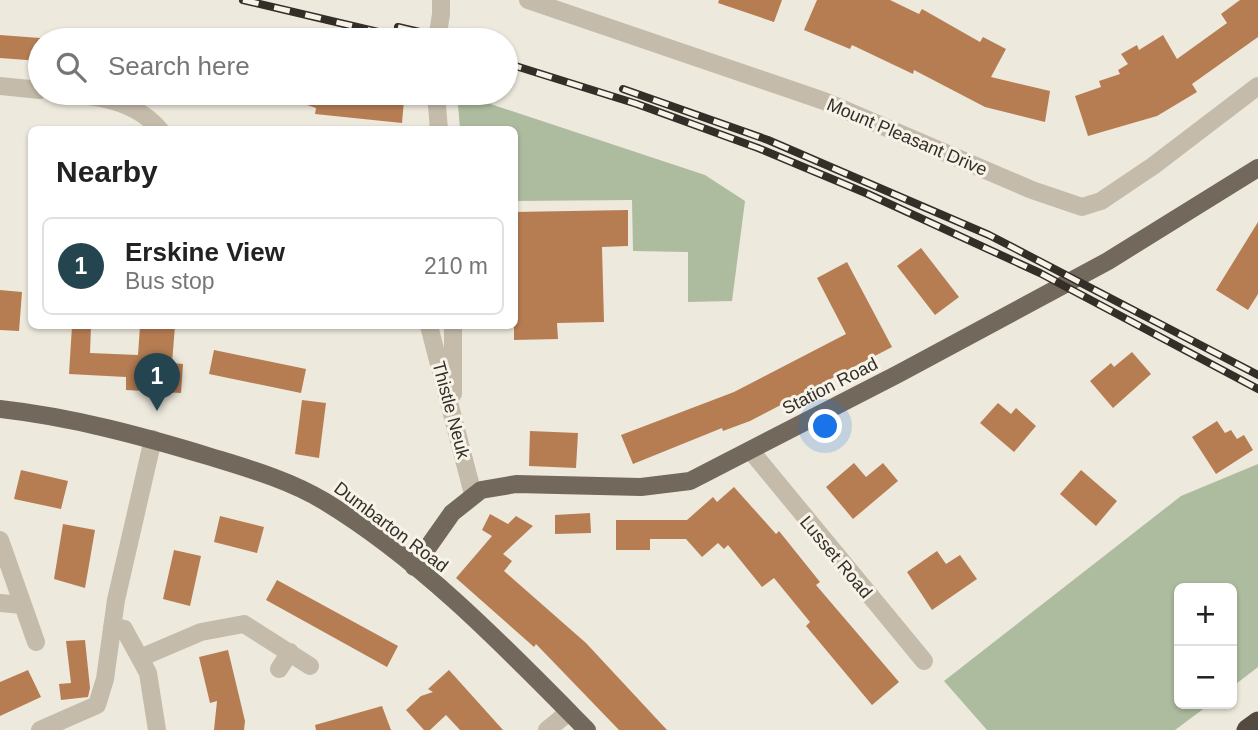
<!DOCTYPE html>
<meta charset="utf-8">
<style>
:root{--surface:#fff;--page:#f6f6f6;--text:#222;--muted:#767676;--line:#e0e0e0;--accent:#244550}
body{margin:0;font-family:Helvetica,sans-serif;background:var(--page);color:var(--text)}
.controls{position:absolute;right:21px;bottom:21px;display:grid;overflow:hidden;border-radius:10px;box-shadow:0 2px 5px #0004}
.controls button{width:63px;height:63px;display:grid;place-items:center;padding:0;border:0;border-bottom:2px solid var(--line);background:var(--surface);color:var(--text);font:35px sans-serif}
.you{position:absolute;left:826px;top:427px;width:24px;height:24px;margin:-18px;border:5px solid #fff;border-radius:50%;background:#1a73e8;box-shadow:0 0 0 10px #1a73e833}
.badge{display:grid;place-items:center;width:46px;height:46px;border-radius:50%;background:var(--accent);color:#fff;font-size:23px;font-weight:700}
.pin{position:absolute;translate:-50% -58px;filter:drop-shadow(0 2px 4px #0008)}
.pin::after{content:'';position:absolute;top:37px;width:24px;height:21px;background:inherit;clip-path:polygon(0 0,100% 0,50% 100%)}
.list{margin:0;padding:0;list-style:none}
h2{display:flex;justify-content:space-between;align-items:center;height:91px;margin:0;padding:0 28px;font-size:30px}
h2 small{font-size:23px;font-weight:400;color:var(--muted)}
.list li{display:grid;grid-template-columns:46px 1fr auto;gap:21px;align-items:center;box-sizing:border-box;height:98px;margin:0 14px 14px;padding:0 14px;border:2px solid var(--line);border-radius:10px}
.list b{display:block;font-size:26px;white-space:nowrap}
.list p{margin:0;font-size:23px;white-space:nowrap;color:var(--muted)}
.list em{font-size:23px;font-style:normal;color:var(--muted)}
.icon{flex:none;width:38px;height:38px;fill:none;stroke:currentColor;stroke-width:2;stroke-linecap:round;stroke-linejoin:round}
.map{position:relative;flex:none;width:1258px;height:730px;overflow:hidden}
.search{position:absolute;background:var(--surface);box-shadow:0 2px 5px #0004;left:28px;top:28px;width:490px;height:77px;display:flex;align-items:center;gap:18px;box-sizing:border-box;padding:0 24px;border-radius:38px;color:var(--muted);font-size:26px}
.panel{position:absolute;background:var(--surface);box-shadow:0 2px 5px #0004;left:28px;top:126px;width:490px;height:203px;border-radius:10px}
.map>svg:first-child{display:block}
.green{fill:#adbc9f}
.building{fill:#b67d53}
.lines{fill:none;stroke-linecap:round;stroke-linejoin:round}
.minor{stroke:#c5bbaa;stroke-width:18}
.major{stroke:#73685c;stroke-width:18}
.highway{stroke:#534a41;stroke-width:21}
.rail-casing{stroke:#342e29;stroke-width:8}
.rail{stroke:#f7f3e8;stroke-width:5;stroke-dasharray:16;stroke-linecap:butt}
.minor-bridge{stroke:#c5bbaa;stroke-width:18}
.labels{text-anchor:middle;stroke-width:6;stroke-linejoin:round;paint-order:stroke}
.street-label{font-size:18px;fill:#342e29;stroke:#f7f3e8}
</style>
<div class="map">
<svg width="1258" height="730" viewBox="0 0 1258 730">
<rect width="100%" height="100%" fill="#eee9dd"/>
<!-- green -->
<path class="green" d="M457,93L705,175L745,201L732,301L688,302V252L633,251L632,200L515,201L514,130L460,129Z
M1258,464V667L1232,687V588H1179V704H1210L1175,730H987L944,681L1181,496Z"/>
<!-- building -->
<path class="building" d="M719,0H782L774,22L718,3Z
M817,0H890L919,14L922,9L980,42L983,37L1006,49L991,77L1050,91L1045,122L985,107L914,70L913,74L852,45L850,49L804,30Z
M1240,0H1258V37L1192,84L1197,92L1157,116L1088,136L1075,96L1101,87L1099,81L1120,74L1118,70L1128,64L1121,54L1137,45L1139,50L1163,35L1177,59L1227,23L1221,14Z
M0,35L40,38V61L0,58Z
M281,93H332L404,100L402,123L315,114L316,108L281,96Z
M628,210V246L602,247L604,322L557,323L558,339L514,340V212Z
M1258,222V294L1248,310L1216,290Z
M921,248L959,297L935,315L897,266Z
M847,262L892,347L750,421L723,431L722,428L633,464L621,435L734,392L846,334L817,278Z
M0,290L22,292L19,331L0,330Z
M72,326H91L90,353L138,355L140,326H175L172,363L183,364L181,393L126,390V377L69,374Z
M214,350L306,369L301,393L209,374Z
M1132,352L1151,374L1113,408L1090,381L1111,363L1114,367Z
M302,400L326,403L319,458L295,454Z
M998,403L1011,414L1016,408L1036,426L1014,452L980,423Z
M1217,421L1225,433L1231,430L1237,439L1244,435L1253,450L1216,474L1192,437Z
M530,431L578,433L576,468L529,466Z
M854,463L866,477L883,463L898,481L853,519L826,487Z
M21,470L68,481L61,509L14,499Z
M1081,470L1117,501L1096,526L1060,494Z
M734,487L776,534L779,531L820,582L816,585L899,682L872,705L806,626L810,622L774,578L762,587L728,545L724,549L718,543L702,557L686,539H650V550H616V520H687L713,497L717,502Z
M590,513L591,533L555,534V515Z
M490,514L508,524L516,516L533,526L503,554L512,561L504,571L586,643L667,730H619L536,644L534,647L456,578L492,536L482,530Z
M220,516L264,527L257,553L214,542Z
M63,524L95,530L85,588L54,579Z
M174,550L201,556L190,606L163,599Z
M937,551L946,564L960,555L977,579L932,610L907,572Z
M277,580L398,646L387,667L266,600Z
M85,640L90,688L88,697L61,700L59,684L71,683L66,641Z
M228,650L245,721L244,730H214L217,701L210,703L199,657Z
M28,670L41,697L0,716V682Z
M449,670L503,730H460L446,715L430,730H424L406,710L421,696L433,692L428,689Z
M382,706L391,730H316L315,725Z"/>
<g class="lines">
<!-- minor -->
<path class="minor" d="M441,0V14
M528,0L824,101L1032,190L1082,207L1101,201L1153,166L1258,86
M0,86L40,90
M63,93C98,96 136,101 160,130
M436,93L439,130
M429,326L473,494
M453,326V394
M751,451L924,661
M0,540L36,642
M0,603L22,605
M112,627L124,629L148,673L157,730
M140,658L201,632L244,624L310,666
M279,669L290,652
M40,730L97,705L105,679L116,600L153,439
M547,730L569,712"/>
<!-- major -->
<path class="major" d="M0,409C72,417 142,436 211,457C250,469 289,480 324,501C423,561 507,649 587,730
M414,567L452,513L481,490L516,484L641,487L690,481L898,374L1108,261L1258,168"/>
<!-- highway -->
<path class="highway" d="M1247,730L1258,722"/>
<defs>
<path id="rail" d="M243,0L412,40
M398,27L454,40
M506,63L637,104L758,148L868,194L1040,273L1258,389
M623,89L768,140L989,235L1258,375"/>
</defs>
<!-- rail casing -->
<use href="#rail" class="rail-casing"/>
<!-- rail -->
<use href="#rail" class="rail"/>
<!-- minor-bridge -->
<path class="minor-bridge" d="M437,40L441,14"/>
</g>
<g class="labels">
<!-- street labels -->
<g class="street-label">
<text transform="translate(907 137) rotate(23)" y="6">Mount Pleasant Drive</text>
<text transform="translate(830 386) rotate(-27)" y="6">Station Road</text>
<text transform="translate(451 410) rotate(75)" y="6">Thistle Neuk</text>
<text transform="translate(391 527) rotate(37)" y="6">Dumbarton Road</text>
<text transform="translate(836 557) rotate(50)" y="6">Lusset Road</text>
</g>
</g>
</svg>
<div class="controls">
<button>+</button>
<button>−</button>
</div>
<div class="you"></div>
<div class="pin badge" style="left:157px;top:411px">1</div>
<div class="search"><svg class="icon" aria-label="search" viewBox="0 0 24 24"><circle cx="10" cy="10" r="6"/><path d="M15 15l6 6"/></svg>Search here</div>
<section class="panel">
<h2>Nearby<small></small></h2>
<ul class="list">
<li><span class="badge">1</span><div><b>Erskine View</b><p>Bus stop</p></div><em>210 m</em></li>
</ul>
</section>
</div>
